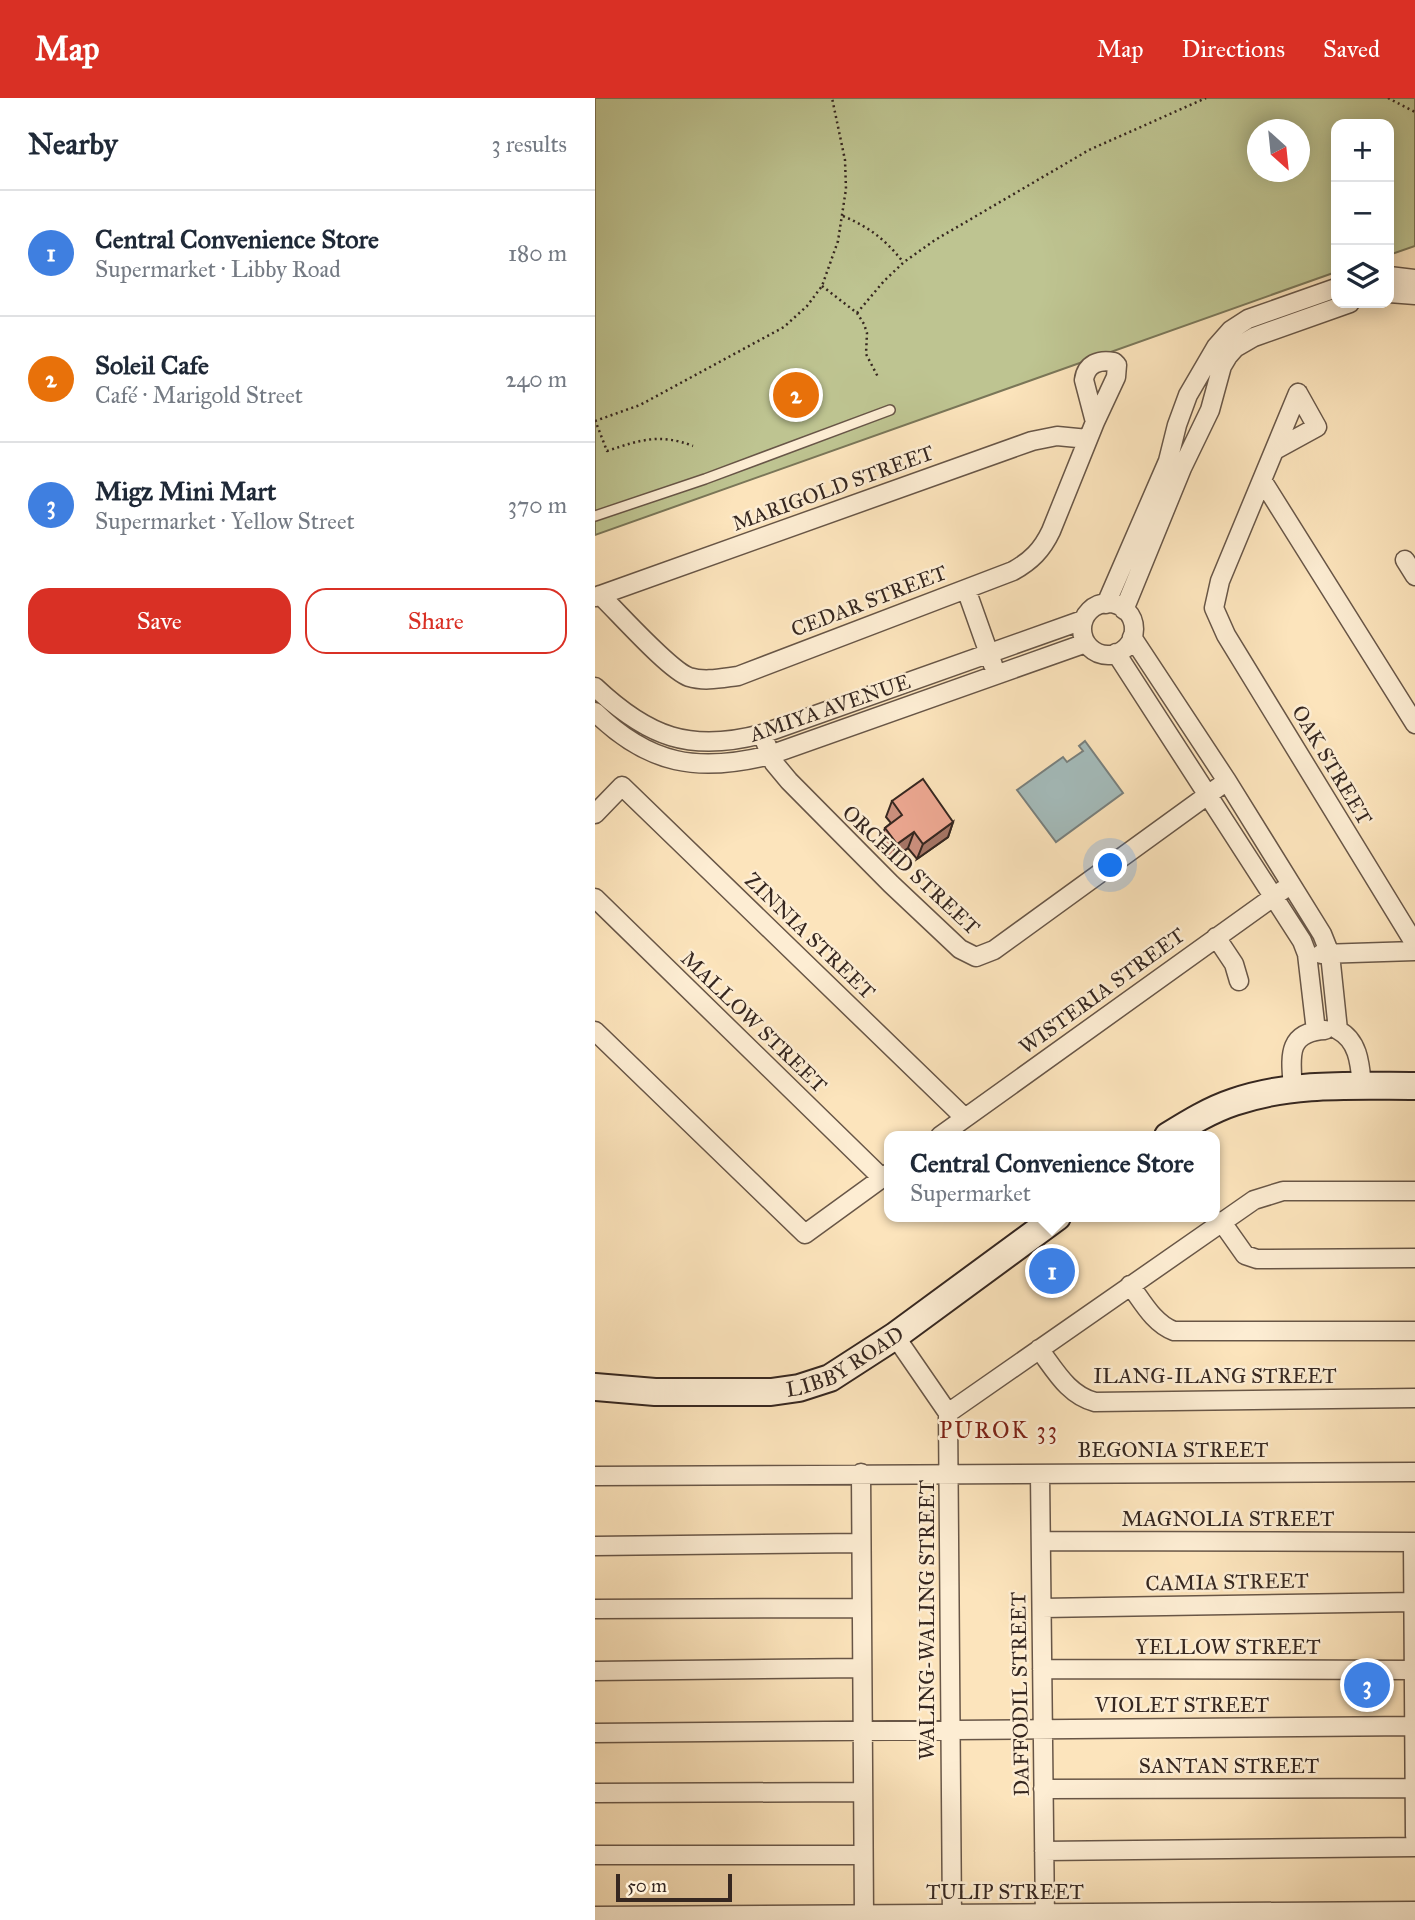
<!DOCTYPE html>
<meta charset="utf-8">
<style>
:root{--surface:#fff;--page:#f6f6f7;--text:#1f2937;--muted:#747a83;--line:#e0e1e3;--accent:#d93025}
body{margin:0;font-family:"IM FELL Great Primer",serif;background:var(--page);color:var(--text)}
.controls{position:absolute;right:21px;top:21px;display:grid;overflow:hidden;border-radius:14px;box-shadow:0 4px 18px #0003}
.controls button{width:63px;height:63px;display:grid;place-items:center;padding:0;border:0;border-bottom:2px solid var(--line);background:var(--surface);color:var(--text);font:35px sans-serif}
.compass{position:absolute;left:652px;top:21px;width:63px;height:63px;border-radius:50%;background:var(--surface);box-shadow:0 4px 18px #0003;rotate:153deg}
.scale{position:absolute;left:21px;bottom:18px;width:116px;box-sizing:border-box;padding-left:7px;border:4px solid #362720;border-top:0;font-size:19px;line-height:24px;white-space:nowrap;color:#362720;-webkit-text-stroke:5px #fdedd3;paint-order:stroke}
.you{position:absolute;left:516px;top:768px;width:24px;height:24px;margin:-18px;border:5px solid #fff;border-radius:50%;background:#1a73e8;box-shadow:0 0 0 10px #1a73e833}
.badge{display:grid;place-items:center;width:46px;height:46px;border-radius:50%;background:var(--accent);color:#fff;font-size:23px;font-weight:700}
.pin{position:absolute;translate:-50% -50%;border:4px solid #fff;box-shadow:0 2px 7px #0006}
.popup{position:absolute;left:289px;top:1033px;width:336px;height:91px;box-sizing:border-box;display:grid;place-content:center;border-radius:14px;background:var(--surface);filter:drop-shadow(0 2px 5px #0005);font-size:23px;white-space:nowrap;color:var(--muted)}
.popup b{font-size:26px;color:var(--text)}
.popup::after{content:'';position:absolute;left:50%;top:100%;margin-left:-14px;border:14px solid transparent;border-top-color:var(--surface)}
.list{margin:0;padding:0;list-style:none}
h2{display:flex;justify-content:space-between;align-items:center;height:91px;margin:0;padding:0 28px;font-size:30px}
h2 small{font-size:23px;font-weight:400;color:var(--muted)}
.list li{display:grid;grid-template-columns:46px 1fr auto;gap:21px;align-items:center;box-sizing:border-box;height:126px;padding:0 28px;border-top:2px solid var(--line)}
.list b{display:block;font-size:26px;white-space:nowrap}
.list p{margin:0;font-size:23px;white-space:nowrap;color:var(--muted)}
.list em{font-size:23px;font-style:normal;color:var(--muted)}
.actions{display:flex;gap:14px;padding:21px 28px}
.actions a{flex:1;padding:16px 0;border:2px solid var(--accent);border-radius:21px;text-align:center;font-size:24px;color:var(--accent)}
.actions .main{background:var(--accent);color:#fff}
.icon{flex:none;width:38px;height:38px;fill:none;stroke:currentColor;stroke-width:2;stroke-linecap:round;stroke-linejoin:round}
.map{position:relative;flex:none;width:820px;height:1822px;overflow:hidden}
header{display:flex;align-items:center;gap:42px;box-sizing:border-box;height:98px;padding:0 35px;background:var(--accent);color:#fff}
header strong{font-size:33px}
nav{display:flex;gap:38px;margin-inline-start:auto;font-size:24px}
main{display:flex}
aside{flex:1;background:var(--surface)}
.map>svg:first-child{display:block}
.green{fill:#bec491;stroke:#7a7658;stroke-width:2;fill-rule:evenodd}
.water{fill:#a4bcbc;stroke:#78807e;stroke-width:2}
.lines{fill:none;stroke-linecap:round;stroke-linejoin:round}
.lane-casing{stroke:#685647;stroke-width:12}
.street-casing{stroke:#685647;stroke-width:21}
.secondary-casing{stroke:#362720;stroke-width:30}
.path{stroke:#362720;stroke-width:2.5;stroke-dasharray:2 3.5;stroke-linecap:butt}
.lane{stroke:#fdedd3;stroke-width:9}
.street{stroke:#fdedd3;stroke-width:18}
.secondary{stroke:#fdedd3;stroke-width:26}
.wall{fill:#cc907e;stroke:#362720;stroke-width:2}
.shaded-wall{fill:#a67666;stroke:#362720;stroke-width:2}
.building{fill:#eda892;stroke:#362720;stroke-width:2}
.labels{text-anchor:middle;stroke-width:5;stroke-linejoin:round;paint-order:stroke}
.street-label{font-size:21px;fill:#362720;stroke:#fdedd3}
.neighbourhood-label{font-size:23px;letter-spacing:2px;fill:#7a1f14;stroke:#fdedd3}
</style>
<header>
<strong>Map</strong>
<nav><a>Map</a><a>Directions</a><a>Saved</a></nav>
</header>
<main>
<aside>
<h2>Nearby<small>3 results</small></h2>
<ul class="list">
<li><span class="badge" style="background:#3f7fe0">1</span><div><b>Central Convenience Store</b><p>Supermarket · Libby Road</p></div><em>180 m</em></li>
<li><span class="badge" style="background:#e8710a">2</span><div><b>Soleil Cafe</b><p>Café · Marigold Street</p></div><em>240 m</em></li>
<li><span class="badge" style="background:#3f7fe0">3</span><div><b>Migz Mini Mart</b><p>Supermarket · Yellow Street</p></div><em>370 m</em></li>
</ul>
<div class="actions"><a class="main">Save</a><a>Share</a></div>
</aside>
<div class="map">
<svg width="820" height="1822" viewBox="0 0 820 1822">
<rect width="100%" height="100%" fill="#fce4bc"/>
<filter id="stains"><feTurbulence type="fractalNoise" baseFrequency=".00286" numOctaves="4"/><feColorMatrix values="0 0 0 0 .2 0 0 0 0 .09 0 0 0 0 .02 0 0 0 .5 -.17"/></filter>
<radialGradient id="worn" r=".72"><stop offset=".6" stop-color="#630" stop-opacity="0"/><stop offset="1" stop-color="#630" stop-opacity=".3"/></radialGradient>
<!-- green -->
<path class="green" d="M0,0H820V148L794,157V26H741V174L0,437ZM662,32H704V74H662Z"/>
<!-- water -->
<path class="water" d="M490,643L528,695L461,744L422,692L468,659L472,664L488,653L484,648Z"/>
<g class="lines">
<defs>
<path id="lane" d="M0,418L110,381L295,312"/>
<path id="street" d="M794,178L820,181
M794,195L820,197
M703,295L625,483L619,510L631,537L820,846
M680,352L722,329L703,295
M667,382L820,626
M810,462L820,478
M371,491L398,567
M5,497C23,514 74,572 94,579C110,584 127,580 143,578L418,473C436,463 447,452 456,433L500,324L521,279L522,267L519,264C504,261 491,266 489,282L500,324
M0,499L437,343L462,338L493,341
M487 531a26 26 0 1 1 52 0a26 26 0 1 1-52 0Z
M511,506L573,363L582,327L593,297L621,249L636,232L653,221L741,190
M529,512L587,370L615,312L627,268L633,258L640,250L659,239L755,205
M537,539L632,683L727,836L735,856L743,932C764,943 765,967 767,988
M521,555L707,843L712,856L721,933
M0,589C53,639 95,655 167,636L488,522
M0,614C54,667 103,675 175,657L491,545
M167,636L179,665L194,683L296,786L365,851L381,859L399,852L632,683
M0,716L27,688L370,1020
M0,800L287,1080
M621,839L639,866L644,883
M726,856L820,853
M0,933L210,1136L294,1075
M698,991C696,961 690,934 730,932
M345,1038L688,792
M626,1123L650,1157L662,1161L820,1160
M535,1187C547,1203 559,1226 579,1233H820
M300,1238L353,1315L357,1822
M444,1251C460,1272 473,1297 500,1304L820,1300
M353,1315L659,1102L688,1093H820
M266,1375L269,1818
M445,1376L450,1822
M0,1378L820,1374
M446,1443L820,1444
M818,1444L820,1738
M0,1448L266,1445
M447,1510L819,1504
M0,1511L267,1510
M447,1571L819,1572
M0,1573L267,1570
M0,1635L819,1628
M448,1691L820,1690
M0,1695L268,1694
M449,1753L820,1749
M0,1757H268
M0,1818L820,1813"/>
<g id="secondary">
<path d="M573,1038C594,1025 615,1012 639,1004C697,984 760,988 820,988"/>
<path id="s1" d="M0,1289L60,1294H176L204,1290L235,1280L300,1238L462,1119"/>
</g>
</defs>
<!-- lane casing -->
<use href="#lane" class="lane-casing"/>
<!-- street casing -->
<use href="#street" class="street-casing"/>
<!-- secondary casing -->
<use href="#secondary" class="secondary-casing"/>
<!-- path -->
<path class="path" d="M793,0L820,14
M248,118C274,129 291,142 308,164
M227,188L262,215L269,226L272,235L271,256L283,279
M262,215L289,183L309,164L340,142L494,52L611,0
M0,322L12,353C45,342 65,335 98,348
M0,323L45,307L189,229L212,208L227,188L243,143L251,91L250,62L237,0"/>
<!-- lane -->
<use href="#lane" class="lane"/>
<!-- street -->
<use href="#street" class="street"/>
<!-- secondary -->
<use href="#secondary" class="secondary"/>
</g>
<!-- wall -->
<path class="wall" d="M297,703L358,724L353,739L322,761L313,750L296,762L284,745L290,730L296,725L291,719Z"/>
<!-- shaded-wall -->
<path class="shaded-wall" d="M358,724L353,739L322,761L328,746Z
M319,734L313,750L296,762L302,746Z"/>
<!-- building -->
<path class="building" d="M328,681L358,724L328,746L319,734L302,746L290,730L307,717L297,703Z"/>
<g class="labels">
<!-- street labels -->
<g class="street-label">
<text transform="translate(238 390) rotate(-20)" y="7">MARIGOLD STREET</text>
<text transform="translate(274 503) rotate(-21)" y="7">CEDAR STREET</text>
<text transform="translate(235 610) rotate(-19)" y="7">AMIYA AVENUE</text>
<text transform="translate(737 667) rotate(59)" y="7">OAK STREET</text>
<text transform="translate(316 772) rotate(43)" y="7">ORCHID STREET</text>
<text transform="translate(215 838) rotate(44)" y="7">ZINNIA STREET</text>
<text transform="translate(507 893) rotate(-36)" y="7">WISTERIA STREET</text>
<text transform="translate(159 924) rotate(44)" y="7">MALLOW STREET</text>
<text dy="7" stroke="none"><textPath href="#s1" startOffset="257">LIBBY ROAD</textPath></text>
<text x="620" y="1285">ILANG-ILANG STREET</text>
<text x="578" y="1359">BEGONIA STREET</text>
<text x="633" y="1428">MAGNOLIA STREET</text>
<text transform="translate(632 1484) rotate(-1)" y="7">CAMIA STREET</text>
<text transform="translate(332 1522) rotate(-90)" y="7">WALING-WALING STREET</text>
<text x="633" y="1556">YELLOW STREET</text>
<text transform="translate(425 1596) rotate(-91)" y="7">DAFFODIL STREET</text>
<text x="587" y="1614">VIOLET STREET</text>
<text x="634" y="1675">SANTAN STREET</text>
<text x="410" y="1801">TULIP STREET</text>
</g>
<!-- neighbourhood labels -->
<g class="neighbourhood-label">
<text x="404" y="1340">PUROK 33</text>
</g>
</g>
<rect width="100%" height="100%" filter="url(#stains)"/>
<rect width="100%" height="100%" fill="url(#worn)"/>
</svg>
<div class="controls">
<button>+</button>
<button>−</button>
<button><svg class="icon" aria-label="layers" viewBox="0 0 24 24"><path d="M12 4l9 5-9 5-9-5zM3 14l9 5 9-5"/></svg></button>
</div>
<svg class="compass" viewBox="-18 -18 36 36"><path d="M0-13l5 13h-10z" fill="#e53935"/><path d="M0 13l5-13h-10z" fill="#747a83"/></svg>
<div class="scale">50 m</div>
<div class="you"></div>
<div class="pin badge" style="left:457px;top:1173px;background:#3f7fe0">1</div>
<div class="popup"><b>Central Convenience Store</b>Supermarket</div>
<div class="pin badge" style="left:201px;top:297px;background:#e8710a">2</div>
<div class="pin badge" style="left:772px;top:1587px;background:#3f7fe0">3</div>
</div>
</main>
